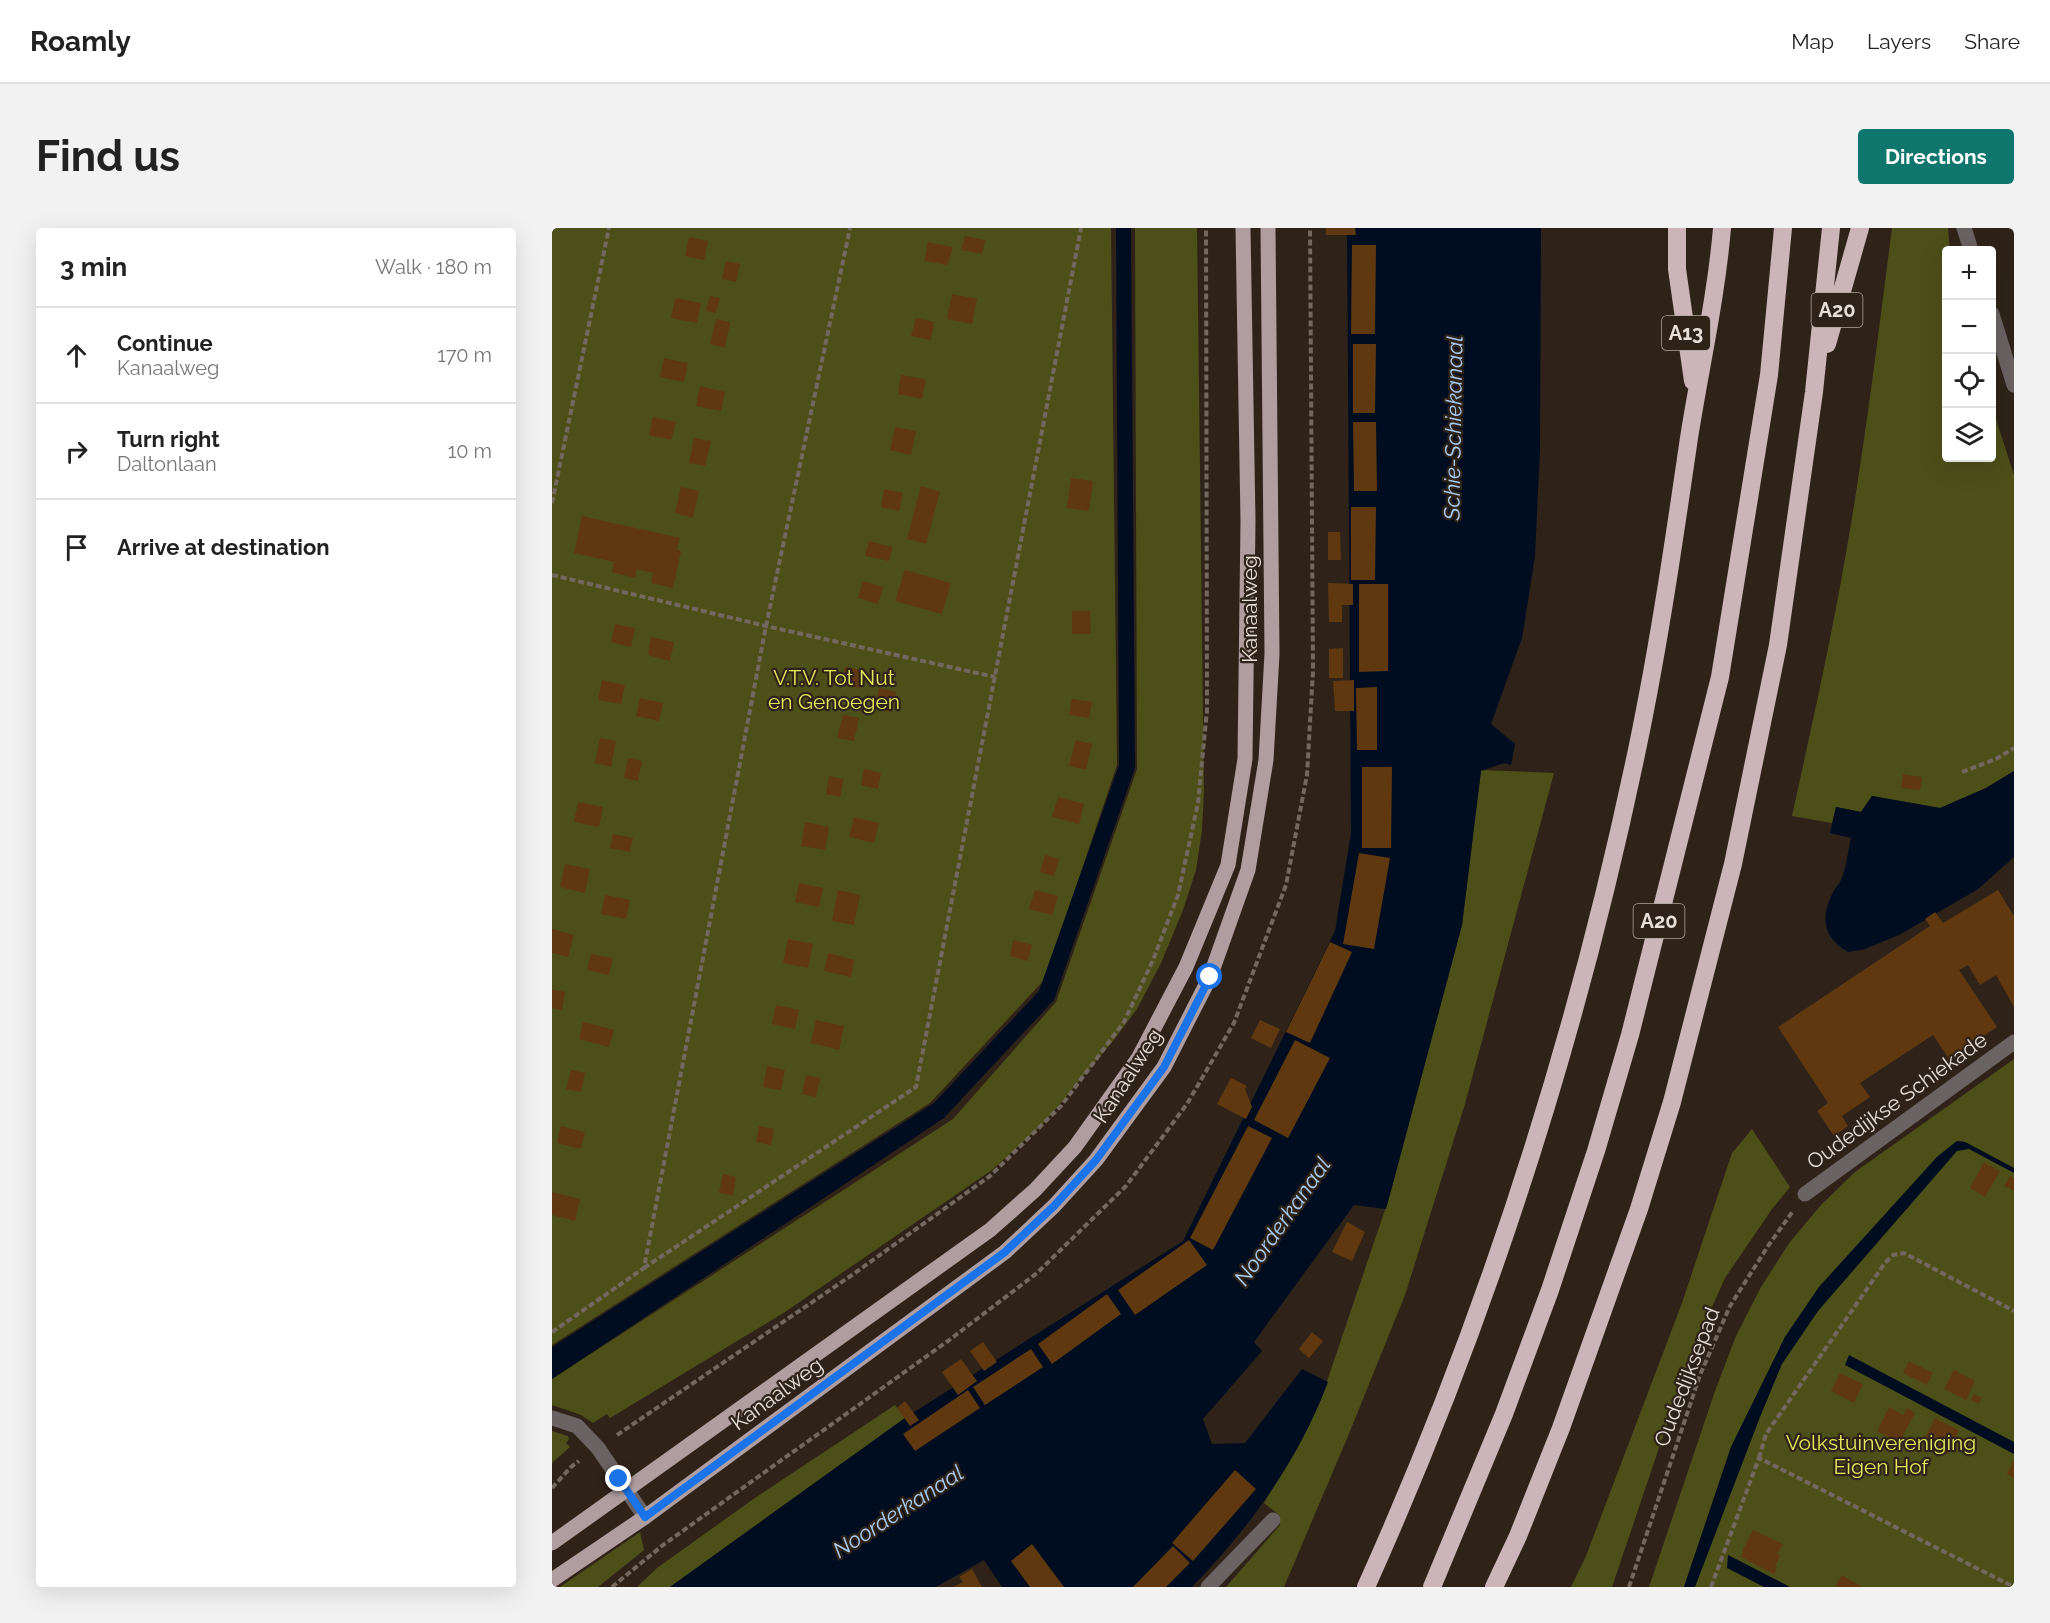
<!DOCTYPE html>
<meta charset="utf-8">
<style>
:root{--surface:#fff;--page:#f2f2f2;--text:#222;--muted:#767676;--line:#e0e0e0;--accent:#0f766e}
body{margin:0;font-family:Raleway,sans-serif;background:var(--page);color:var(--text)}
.controls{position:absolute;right:18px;top:18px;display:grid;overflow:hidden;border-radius:6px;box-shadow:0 6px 24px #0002}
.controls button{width:54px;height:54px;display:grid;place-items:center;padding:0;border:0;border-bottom:2px solid var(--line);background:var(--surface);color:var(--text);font:30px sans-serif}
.stop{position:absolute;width:18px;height:18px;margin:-14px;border:4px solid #1a73e8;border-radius:50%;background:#fff}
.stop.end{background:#1a73e8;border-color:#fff;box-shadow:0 2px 6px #0008}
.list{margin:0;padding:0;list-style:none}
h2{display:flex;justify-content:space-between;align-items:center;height:78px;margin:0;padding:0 24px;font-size:26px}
h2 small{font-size:20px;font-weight:400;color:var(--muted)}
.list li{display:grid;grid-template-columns:39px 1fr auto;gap:18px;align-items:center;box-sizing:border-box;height:96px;padding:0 24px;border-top:2px solid var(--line)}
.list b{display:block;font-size:22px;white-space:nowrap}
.list p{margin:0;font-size:20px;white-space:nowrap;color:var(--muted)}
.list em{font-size:20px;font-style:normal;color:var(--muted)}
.icon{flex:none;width:33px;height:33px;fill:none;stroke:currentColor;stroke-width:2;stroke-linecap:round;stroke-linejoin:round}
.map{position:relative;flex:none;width:1462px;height:1359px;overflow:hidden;border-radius:6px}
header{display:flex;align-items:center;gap:36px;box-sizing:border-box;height:84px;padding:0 30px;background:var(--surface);border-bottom:2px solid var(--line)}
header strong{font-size:28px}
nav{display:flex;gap:33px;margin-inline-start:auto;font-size:21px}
.intro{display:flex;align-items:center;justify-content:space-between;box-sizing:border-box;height:144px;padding:0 36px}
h1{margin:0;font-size:42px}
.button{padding:15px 27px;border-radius:6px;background:var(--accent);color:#fff;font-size:21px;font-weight:700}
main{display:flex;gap:36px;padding:0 36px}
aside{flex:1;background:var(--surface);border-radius:6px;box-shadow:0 6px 24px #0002}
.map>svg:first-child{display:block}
.green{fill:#4d4f19}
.water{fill:#000d21}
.building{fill:#5f380f}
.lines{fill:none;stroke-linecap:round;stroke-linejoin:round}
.path{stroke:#736860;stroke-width:4;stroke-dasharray:6 3;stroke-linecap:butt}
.minor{stroke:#6b6263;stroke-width:15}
.major{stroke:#b09da0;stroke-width:15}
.highway{stroke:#cbb5b8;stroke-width:18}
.route{stroke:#1a73e8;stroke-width:8}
.labels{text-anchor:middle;stroke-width:4.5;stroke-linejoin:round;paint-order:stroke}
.shield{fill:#2f2319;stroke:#b0a69f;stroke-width:1.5}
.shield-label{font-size:20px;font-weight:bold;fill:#e7ded8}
.street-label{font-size:21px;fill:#e7ded8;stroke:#2f2319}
.park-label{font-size:21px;fill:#e2e85d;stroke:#2f2319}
.water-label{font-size:22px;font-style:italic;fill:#aacef2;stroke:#2f2319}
</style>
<header>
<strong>Roamly</strong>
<nav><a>Map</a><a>Layers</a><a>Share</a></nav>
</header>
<div class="intro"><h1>Find us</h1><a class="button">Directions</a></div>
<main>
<aside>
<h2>3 min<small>Walk · 180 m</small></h2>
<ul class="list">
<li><svg class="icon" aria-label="ahead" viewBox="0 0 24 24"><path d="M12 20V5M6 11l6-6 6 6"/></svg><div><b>Continue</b><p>Kanaalweg</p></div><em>170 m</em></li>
<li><svg class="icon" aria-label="right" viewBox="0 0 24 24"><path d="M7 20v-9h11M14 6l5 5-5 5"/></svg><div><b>Turn right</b><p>Daltonlaan</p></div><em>10 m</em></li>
<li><svg class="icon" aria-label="arrive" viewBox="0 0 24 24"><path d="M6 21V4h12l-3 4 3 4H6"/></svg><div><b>Arrive at destination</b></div></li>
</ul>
</aside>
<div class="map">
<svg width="1462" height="1359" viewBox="0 0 1462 1359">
<rect width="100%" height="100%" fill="#2f2319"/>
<!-- green -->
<path class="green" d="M0,0H559L565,537L493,751L378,875L0,1117Z
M583,0H645L652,563L650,602L644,642L631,682L609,735L585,781L561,813L491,896L440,942L233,1084L58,1190L55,1186L41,1195L29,1187L0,1177V1151L401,891L504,774L585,541Z
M1340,0H1396L1398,22H1394V230H1440V179L1462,247V543L1434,560L1388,580L1320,568L1309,584L1284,579L1280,595L1240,588C1259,501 1279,413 1294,325C1313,217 1326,108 1340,0Z
M929,542L1002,545L913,876L853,1067L796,1208L732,1359H674L728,1297L727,1287L712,1275L750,1211L768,1174L838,967L910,697Z
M1462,831V940L1413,914L1405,913L1385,929L1267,1059L1233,1109L1179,1219L1132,1359H1097L1163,1163L1184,1108L1209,1059L1238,1014L1269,977L1303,944Z
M1200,901L1238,959L1220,981L1173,1050L1148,1106L1127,1161L1060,1359H1019L1034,1328L1130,1075L1180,925Z
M1408,917L1414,918L1462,943V1359H1135L1236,1115Z
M343,1177L353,1190L118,1359H85L105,1340L200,1272Z
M0,1203L16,1208L17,1211L14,1215L18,1219L0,1235Z
M88,1304L92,1322L46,1359H8Z"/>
<!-- water -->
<path class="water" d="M564,0H579L583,540L502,772L392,890L0,1151V1119L382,875L487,763L567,537Z
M795,0H989L988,222L983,328L970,410L939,496L963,516L959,537L952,535L929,543L910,697L834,981L802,977L702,1114L710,1123L651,1191L660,1216L693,1215L750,1141L776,1154C747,1231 698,1300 640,1359H450L432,1332L384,1359H118L353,1190L631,1013L783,703L799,605Z
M1462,543V629L1426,661L1349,706L1313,721L1296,724C1271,709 1268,691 1281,664C1283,660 1287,656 1289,652C1294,641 1296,623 1299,610L1278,605L1284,579L1309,584L1320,568L1388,580L1434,560Z
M1405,913L1413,914L1462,940V945L1417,921L1405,923L1266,1083L1230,1136L1208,1189L1143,1359H1132L1179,1219L1233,1109L1267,1059L1385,929Z
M1297,1127L1462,1214V1226L1293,1137Z
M1176,1327L1238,1359H1212L1175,1340Z"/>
<!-- building -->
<path class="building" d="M774,0H803L804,7H774Z
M413,8L433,12L430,26L409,22Z
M137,9L156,13L152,32L133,28Z
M376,14L401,19L396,37L372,33Z
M800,17H824L823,106H799Z
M174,33L188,36L184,54L170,51Z
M400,66L425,71L420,96L395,91Z
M158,68L168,70L164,85L154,83Z
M123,70L149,75L145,95L119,90Z
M364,90L382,94L379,112L359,108Z
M164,91L178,94L173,120L158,116Z
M801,116H824L823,185H801Z
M112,130L136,135L132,154L108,149Z
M349,147L374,151L370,171L346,166Z
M148,158L173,164L169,183L144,178Z
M101,189L124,194L119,212L97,207Z
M801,194H824L825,263H802Z
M343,199L364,203L359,227L338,222Z
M142,210L159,213L153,238L137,235Z
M519,250L541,253L537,283L515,280Z
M369,258L388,264L374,316L355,311Z
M129,259L147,263L141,290L123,285Z
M332,261L351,265L347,283L329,279Z
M799,279H824L823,352H799Z
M30,288L128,310L125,322L129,323L121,360L99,355L101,345L85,341L83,350L60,344L62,334L22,325Z
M776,304H788L789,332H776Z
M317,313L341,319L337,333L313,328Z
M353,342L399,355L390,386L343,373Z
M311,353L331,359L326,376L306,370Z
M776,355L801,356V377H790V394H777Z
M807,356H836V443L807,444Z
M520,383H538L539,406H520Z
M63,396L83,400L79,419L59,414Z
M99,409L122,414L118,433L96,427Z
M791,420V450H777V421Z
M293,439L312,442L308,460L290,457Z
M50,452L73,457L69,476L46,472Z
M802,452V483H783L781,453Z
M825,459V522H805L804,460Z
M327,460L344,464L340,484L322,480Z
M88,470L111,475L107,493L84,488Z
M520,471L540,474L537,490L517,487Z
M291,487L307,490L302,513L285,510Z
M48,510L64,513L59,539L43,535Z
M524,512L540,516L534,542L517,538Z
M76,530L90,533L86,553L72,550Z
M810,539H840L839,620H810Z
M312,541L329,545L326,561L309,557Z
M1351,546L1370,549L1368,562L1349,560Z
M277,548L292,551L288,569L274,566Z
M506,569L532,576L527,596L500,589Z
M26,574L51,579L47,599L22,594Z
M302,589L327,595L322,615L297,609Z
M253,594L277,599L273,622L249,618Z
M61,606L81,610L78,624L58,620Z
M807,625L838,630L822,721L791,716Z
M493,627L507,631L502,648L488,644Z
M13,636L38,641L33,665L8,659Z
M247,655L271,660L267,679L243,674Z
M286,662L308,667L302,697L280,693Z
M483,662L506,668L500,687L477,681Z
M1446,662L1462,688V779L1444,747L1428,757L1416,737L1407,742L1445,799L1397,831L1381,807L1308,855L1318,869L1290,888L1296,898L1282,908L1265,883L1276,875L1226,799L1378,698L1373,691L1383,684L1391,695Z
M53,667L78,672L74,691L49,686Z
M0,701L22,707L16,729L0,725Z
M236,711L261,716L256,740L231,735Z
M461,712L480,717L476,733L458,728Z
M778,714L800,724L758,815L734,804Z
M276,725L302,732L299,749L272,743Z
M39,726L61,730L57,747L35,742Z
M0,761L13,764L10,782L0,780Z
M224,777L247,782L243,801L220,796Z
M264,792L292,798L287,822L259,815Z
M708,792L728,801L719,820L699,810Z
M31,794L62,802L57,819L27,811Z
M743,812L778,830L736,910L702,892Z
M215,838L233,842L229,862L211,859Z
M19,842L33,845L29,864L14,861Z
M254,847L268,850L264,869L250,866Z
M679,850L695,858L693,861L700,879L694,891L665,876Z
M9,898L33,904L29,921L5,915Z
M207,898L222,901L219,917L204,914Z
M696,898L720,910L661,1022L638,1010Z
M1432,934L1448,943L1433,969L1418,960Z
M171,946L184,949L181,968L167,965Z
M1458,948L1462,950V963L1452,958Z
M0,964L28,971L23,993L0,987Z
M795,994L813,1004L800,1033L780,1024Z
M637,1012L655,1037L583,1087L566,1062Z
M555,1066L569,1086L500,1136L486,1116Z
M760,1104L771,1113L757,1130L747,1121Z
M431,1114L445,1134L432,1143L418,1123Z
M479,1121L491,1139L433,1177L421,1159Z
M409,1131L425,1153L406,1167L390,1144Z
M1357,1133L1381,1145L1375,1157L1351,1145Z
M1402,1142L1423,1153L1414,1172L1392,1161Z
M1288,1145L1311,1156L1302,1175L1279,1163Z
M416,1162L428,1180L363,1223L351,1206Z
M1422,1166L1430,1170L1426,1176L1419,1172Z
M353,1173L367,1192L358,1198L345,1180Z
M1337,1179L1351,1187L1355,1180L1363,1185L1347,1215L1325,1203Z
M1383,1190L1407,1202L1395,1227L1371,1214Z
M1462,1232V1250L1455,1246Z
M683,1242L704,1261L641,1333L620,1315Z
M1201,1302L1231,1316L1225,1326L1228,1328L1223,1338L1225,1339L1222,1346L1189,1329L1191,1324L1190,1323Z
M480,1316L512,1359H478L459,1333Z
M621,1318L638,1335L614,1359H581Z
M420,1341L430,1359H401L411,1354L407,1349Z
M1290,1347L1310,1359H1283Z"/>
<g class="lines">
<!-- path -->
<path class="path" d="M0,275L57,0
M0,347L214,398L443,449
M1410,544L1444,531L1462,520
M92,1040L364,859L529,0
M0,1104L92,1040L214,398L298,0
M65,1207L300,1047L438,948L509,878L572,794L601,732L626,667L646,575L655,482L654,0
M1207,1230L1214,1206L1333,1035L1341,1027L1352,1025L1462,1083
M0,1260L19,1239L27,1233
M60,1359L111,1317L396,1113L485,1045L574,958L635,876L682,795L734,657L755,547L761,443L758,0
M1077,1359L1148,1147L1178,1078L1216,1018L1241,983
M1159,1359L1207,1230L1462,1359"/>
<!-- minor -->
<path class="minor" d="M1412,0L1419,22
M1440,86L1462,157
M1253,966L1462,814
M0,1190L25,1198L46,1220L93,1289
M656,1359L721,1292"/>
<!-- major -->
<path class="major" d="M0,1315L438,1002L483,962L523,919L587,829L634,739L676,637L693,531L696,293L691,0
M0,1352L93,1289L453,1024L502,978L544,932L612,839L658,749L696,642L714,532L720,426L716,0"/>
<!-- highway -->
<path class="highway" d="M1125,0V41L1141,153
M1275,116L1308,0
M814,1359C935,1090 1026,806 1086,517C1107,416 1122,313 1137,210C1148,140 1164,71 1170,0
M880,1359L952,1186L998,1062L1044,923L1078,807L1168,449L1217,147L1231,0
M942,1359L966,1308L1009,1200L1087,981L1120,874L1181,636L1226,417L1262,164L1279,0"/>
</g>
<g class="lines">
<!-- route -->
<path class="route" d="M67,1251L93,1289L453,1024L502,978L544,932L612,839L658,749"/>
</g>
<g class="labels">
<!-- shield labels -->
<g class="shield">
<rect x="1259.5" y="65" width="51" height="34" rx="4.5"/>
<rect x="1110" y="88" width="48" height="34" rx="4.5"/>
<rect x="1081.5" y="676" width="51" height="34" rx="4.5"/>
</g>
<g class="shield-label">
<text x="1285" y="89">A20</text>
<text x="1134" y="112">A13</text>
<text x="1107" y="700">A20</text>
</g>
<!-- street labels -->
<g class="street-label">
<text transform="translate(698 381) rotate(-90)" y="7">Kanaalweg</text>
<text transform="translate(576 848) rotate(-57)" y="7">Kanaalweg</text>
<text transform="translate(1345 873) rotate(-36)" y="7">Oudedijkse Schiekade</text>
<text transform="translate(1135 1149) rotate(-69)" y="7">Oudedijksepad</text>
<text transform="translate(225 1166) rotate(-36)" y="7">Kanaalweg</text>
</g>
<!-- park labels -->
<g class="park-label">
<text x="282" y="457">V.T.V. Tot Nut<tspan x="282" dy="24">en Genoegen</tspan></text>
<text x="1329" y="1222">Volkstuinvereniging<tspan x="1329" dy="24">Eigen Hof</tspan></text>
</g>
<!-- water labels -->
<g class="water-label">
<text transform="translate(901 200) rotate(-89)" y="8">Schie-Schiekanaal</text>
<text transform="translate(730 993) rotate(-55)" y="8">Noorderkanaal</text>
<text transform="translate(346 1283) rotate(-33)" y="8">Noorderkanaal</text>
</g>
</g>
</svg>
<div class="controls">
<button>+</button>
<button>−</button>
<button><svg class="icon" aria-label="locate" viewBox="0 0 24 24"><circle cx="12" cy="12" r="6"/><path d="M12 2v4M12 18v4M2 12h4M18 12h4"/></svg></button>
<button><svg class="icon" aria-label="layers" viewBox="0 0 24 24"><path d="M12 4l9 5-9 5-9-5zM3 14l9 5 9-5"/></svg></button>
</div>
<div class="stop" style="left:658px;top:749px"></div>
<div class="stop end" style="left:67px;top:1251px"></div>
</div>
</main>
